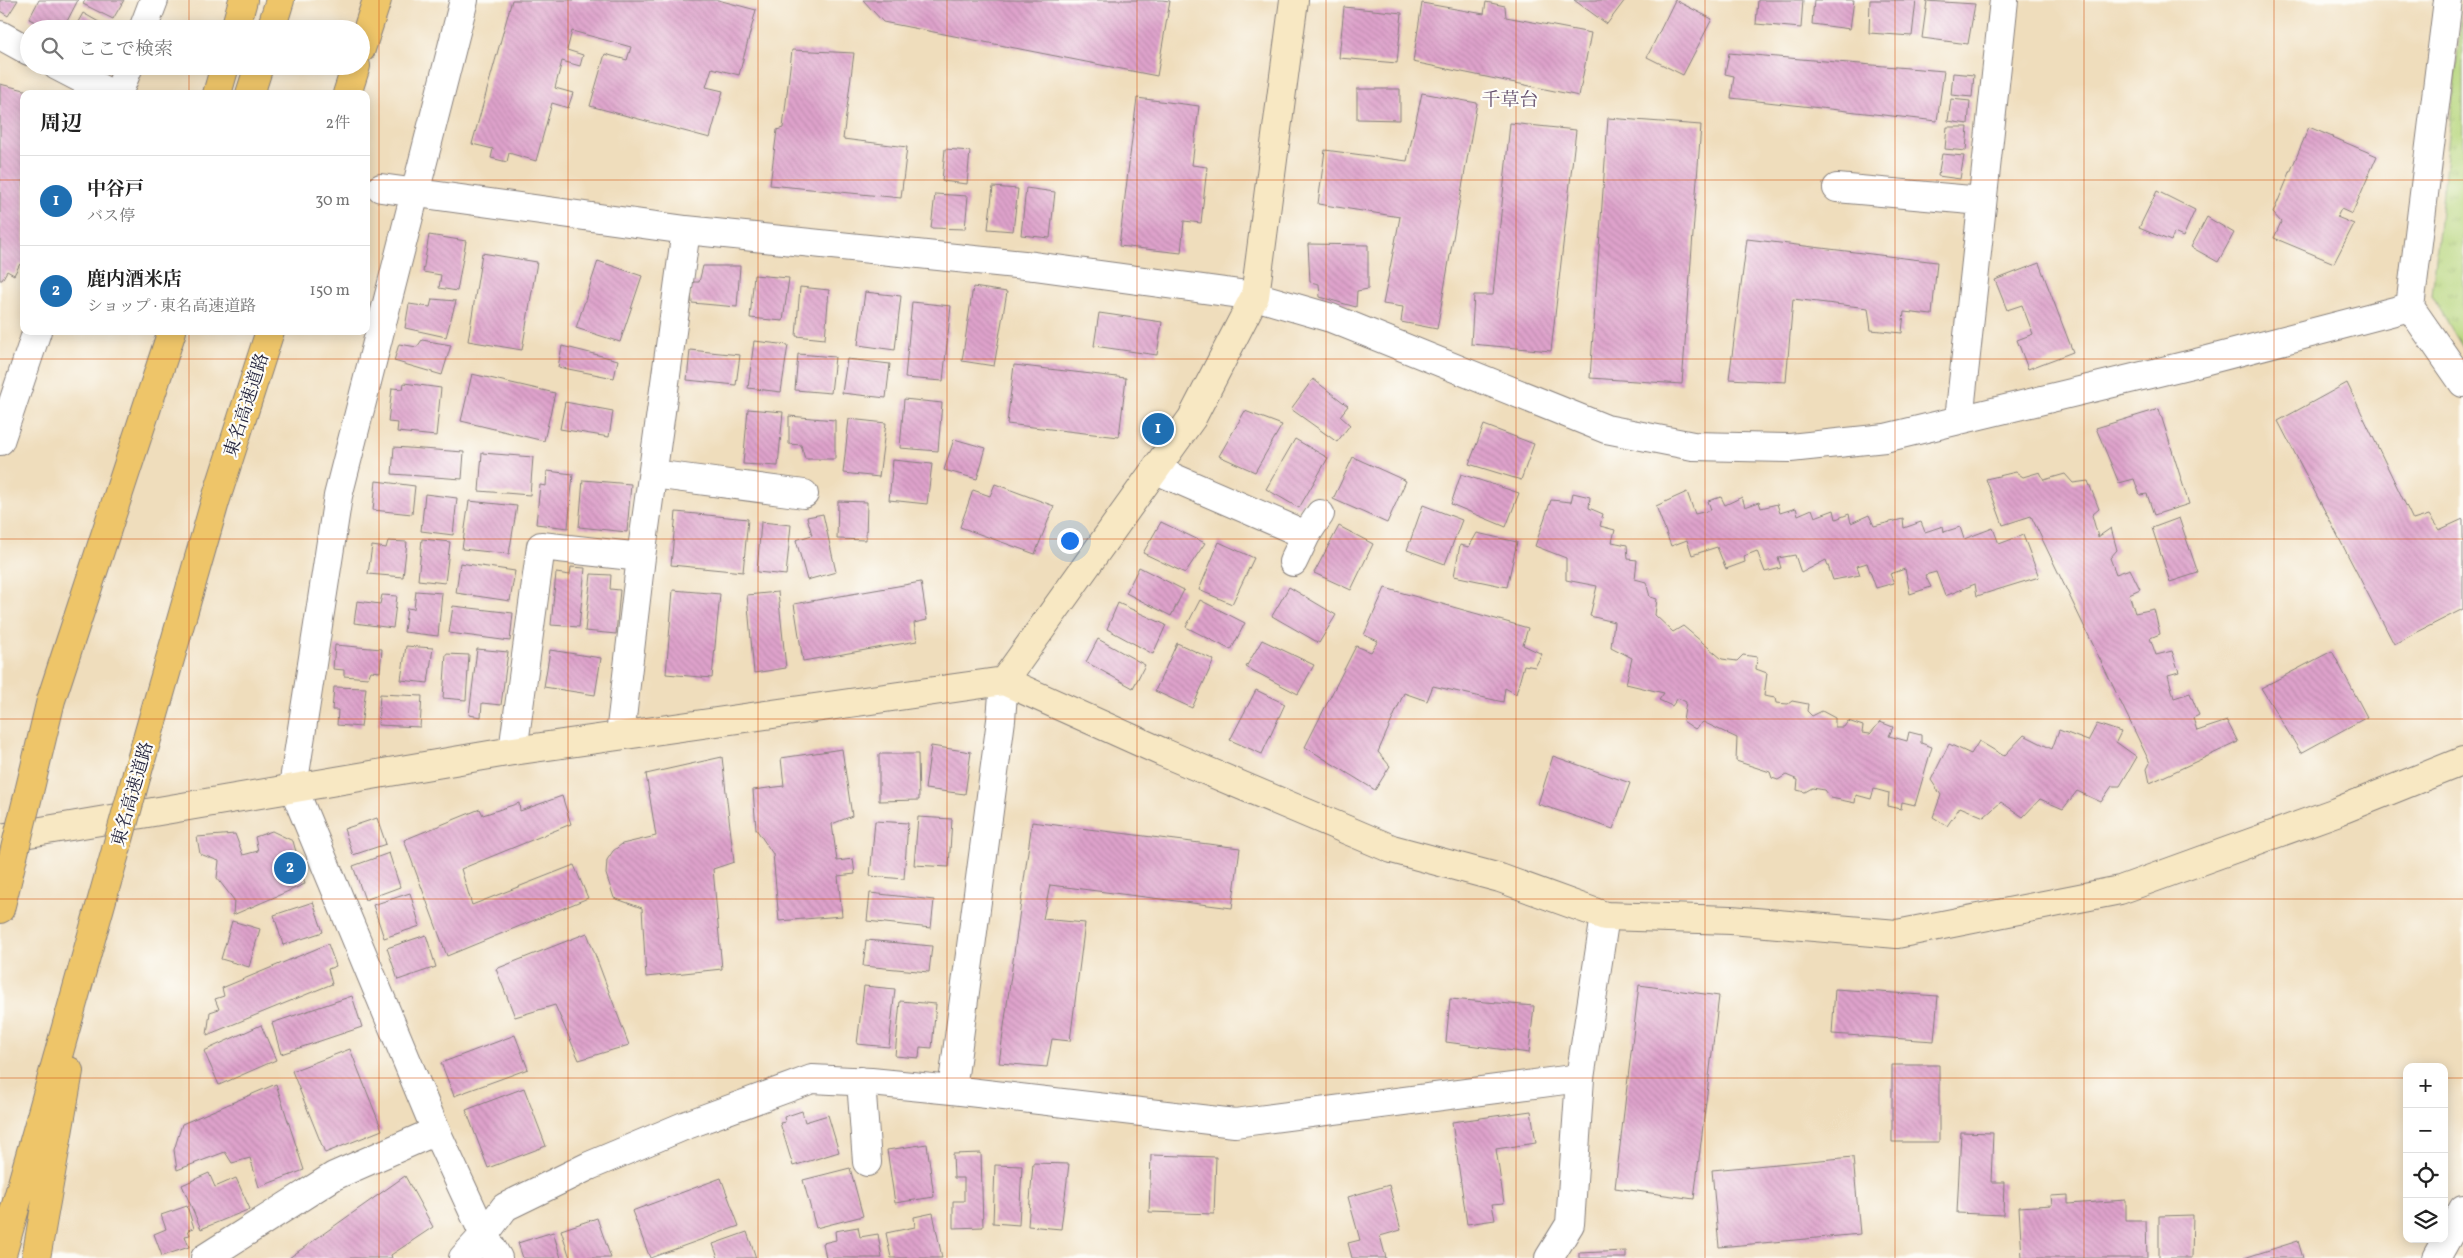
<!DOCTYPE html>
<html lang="ja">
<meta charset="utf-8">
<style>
:root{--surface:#fff;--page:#f2f2f2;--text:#222;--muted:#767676;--line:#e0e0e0;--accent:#1f6fb2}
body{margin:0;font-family:Vollkorn,"Noto Serif JP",serif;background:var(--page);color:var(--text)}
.controls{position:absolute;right:15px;bottom:15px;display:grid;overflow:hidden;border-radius:10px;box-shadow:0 2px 12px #0003}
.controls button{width:45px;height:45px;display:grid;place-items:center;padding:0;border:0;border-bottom:1px solid var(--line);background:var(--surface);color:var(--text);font:25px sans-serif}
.you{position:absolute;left:1069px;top:540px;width:18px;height:18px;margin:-12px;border:4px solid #fff;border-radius:50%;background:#1a73e8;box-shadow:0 0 0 8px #1a73e833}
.badge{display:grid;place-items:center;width:32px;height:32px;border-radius:50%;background:var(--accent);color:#fff;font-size:16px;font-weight:700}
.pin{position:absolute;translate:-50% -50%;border:2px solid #fff;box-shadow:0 1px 5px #0006}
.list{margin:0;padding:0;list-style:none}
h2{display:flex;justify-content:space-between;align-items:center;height:65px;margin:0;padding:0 20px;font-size:21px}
h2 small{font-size:16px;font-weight:400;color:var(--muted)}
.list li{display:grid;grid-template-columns:32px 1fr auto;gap:15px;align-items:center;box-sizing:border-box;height:90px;padding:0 20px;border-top:1px solid var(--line)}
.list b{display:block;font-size:19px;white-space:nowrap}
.list p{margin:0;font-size:16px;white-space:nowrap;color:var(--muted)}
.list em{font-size:16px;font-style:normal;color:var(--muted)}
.icon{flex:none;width:28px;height:28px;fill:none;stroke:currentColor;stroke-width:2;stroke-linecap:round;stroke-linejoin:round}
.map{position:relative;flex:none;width:2463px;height:1258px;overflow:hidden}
.search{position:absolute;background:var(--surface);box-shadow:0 2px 12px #0003;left:20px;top:20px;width:350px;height:55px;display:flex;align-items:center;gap:12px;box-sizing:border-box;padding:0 18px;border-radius:28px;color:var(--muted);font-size:19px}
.panel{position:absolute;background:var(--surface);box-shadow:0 2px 12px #0003;left:20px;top:90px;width:350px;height:245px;border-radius:10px}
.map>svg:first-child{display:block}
.park{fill:url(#park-tufts);stroke:#6c7c5c}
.building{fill:url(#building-back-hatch)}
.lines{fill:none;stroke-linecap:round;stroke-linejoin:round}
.street-casing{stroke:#88807c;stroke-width:30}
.secondary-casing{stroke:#88807c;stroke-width:30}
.highway-casing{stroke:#88807c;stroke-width:30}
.street{stroke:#fff;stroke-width:28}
.secondary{stroke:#f8e8c3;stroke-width:28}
.highway{stroke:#eec569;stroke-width:28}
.highway-bridge-casing{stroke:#88807c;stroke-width:30;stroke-linecap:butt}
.highway-bridge{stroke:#eec569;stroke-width:28}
.grid{fill:none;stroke:#d45411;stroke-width:1;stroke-opacity:0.55}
.labels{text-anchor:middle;stroke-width:4.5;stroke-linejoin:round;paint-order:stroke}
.street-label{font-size:18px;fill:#22223b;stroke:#fdfcf7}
.neighbourhood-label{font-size:19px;fill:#644f6d;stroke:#fdfcf7}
</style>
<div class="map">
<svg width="2463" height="1258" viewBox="0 0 2463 1258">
<defs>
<pattern id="park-tufts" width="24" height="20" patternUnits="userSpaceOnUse" patternTransform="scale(1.25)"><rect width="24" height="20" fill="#b6d57c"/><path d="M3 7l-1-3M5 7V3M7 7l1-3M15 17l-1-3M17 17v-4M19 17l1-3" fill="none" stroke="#9cb76c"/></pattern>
<pattern id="building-back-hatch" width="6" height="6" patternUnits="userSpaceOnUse" patternTransform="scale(1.25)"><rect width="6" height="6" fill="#dea2cb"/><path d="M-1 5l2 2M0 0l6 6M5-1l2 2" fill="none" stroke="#be8baf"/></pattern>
</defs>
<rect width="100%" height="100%" fill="#fdfcf7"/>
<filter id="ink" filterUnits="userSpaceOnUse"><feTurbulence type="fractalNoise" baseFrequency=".02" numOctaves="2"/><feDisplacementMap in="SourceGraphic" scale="10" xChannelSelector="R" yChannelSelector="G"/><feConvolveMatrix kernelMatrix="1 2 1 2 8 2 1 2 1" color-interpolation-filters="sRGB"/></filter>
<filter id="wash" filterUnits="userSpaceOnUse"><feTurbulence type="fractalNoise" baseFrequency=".0096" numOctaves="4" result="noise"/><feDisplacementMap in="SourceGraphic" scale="20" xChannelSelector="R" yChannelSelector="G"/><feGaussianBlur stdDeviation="1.12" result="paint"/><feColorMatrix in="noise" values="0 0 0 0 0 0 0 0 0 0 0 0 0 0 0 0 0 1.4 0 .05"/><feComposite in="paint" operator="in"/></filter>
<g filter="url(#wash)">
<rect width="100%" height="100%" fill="#efddbc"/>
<!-- park -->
<path class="park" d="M2463,2V348L2432,296Z"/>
<g id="blocks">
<!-- building -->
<path class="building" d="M0,0H18L8,16L0,11Z
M39,0H78L63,29H50L29,19Z
M85,0H124L113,19L83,4Z
M512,0H718L756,10L739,75L712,68L706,87L723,91L710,138L590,106L605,54L627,60L631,47L572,31L567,50L583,55L580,66L562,61L555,88L573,93L568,108L552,103L536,161L509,153L507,162L491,158L493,149L472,144Z
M863,0H1162L1170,1L1157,76L883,22Z
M1574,0H1625L1607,24Z
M1675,0L1712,19L1683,75L1647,57Z
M1758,0H1803L1801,28L1756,24Z
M1814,0H1854L1850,29L1812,24Z
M1870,0H1916L1912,36L1869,33Z
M1927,1L1975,4L1968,44L1922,38Z
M1486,2L1505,6L1506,17L1591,33L1579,96L1413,62L1422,3L1484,14Z
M1344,7L1402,13L1397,63L1339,58Z
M83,13L111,29H74Z
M792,50L854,53L843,139L907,147L901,198L770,185L777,130L783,128Z
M1729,53L1944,71L1937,121L1731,98L1734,76L1725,74Z
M1953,73L1974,75L1972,97L1951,95Z
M0,84L37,93L24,94V266L20,264L14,275L7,271L2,280H0Z
M1357,89H1400V120L1357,119Z
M1422,93L1477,103L1437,329L1401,322L1403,307L1383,304L1400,217L1318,204L1325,150L1407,161Z
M1137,98L1199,106L1192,165L1207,167L1201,223L1184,221L1181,253L1119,246Z
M1951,99L1970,101L1968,124L1948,121Z
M1608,118L1701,125L1682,384L1590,378Z
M1510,123L1576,130L1551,351L1471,344L1474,295H1493Z
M1947,127H1968L1966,151L1945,149Z
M2309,127L2377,156L2352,214L2341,209L2337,217L2354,224L2334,263L2274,238L2281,222L2273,213Z
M945,149L970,151L967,184L942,181Z
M1942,154L1964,156L1960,179L1938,176Z
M993,187L1018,189L1013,231L988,229Z
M1026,188L1055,192L1050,238L1021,235Z
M2157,191L2195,210L2183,237L2174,233L2171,241L2139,228Z
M935,194L968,196L965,229L931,228Z
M2207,217L2234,233L2218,262L2191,247Z
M429,235L466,241L457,291L439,288L441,275L423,272Z
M1747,239L1937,262L1932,315L1904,312L1902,333L1871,330L1868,308L1793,299L1786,382L1729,379Z
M1308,244L1368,245V289L1357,291L1356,307L1320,297L1319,284L1310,282Z
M482,253L537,262L522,350L468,341Z
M598,261L642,276L620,342L576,328Z
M2039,263L2073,352L2028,369L2017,340L2033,334L2022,305L2007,310L1995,280Z
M703,266H740L737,307L692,303L690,282H699Z
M754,275L789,278L783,321L750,318Z
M800,287L829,290L825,339L796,336Z
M973,287L1007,292L994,366L962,361Z
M865,292L901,296L895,350L858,345Z
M432,299L456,301L446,337L405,328L409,304L430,307Z
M912,302L951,306L943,381L905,378Z
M1099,313L1162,322L1157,355L1094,346Z
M422,340L451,345L442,375L394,361L399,344L417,347Z
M754,341L788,345L781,392L748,388Z
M562,346L618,360L614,378L558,367Z
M690,350L740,355L736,385L687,380Z
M798,354L835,357L831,393L795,390Z
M847,359L890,364L886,398L842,393Z
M1014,365L1126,378L1119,437L1007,424Z
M472,374L555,393L544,441L461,421Z
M1313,379L1348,406L1340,416L1350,425L1337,442L1291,409Z
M404,383L441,388L436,436L397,432L398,423L388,422L392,388L403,389Z
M2347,383L2413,520L2429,515L2439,530L2463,519V609L2394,644L2278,421Z
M904,399L942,403L938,451L900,448Z
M565,402L613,411L609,437L560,429Z
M748,409L783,412L778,466L743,464Z
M2159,409L2189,504L2154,515L2147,494L2140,495L2134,479L2119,483L2096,428Z
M1245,411L1282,425L1255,472L1219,456Z
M789,416L835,420V459H805L801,445L789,444Z
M849,419L886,423L879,477L843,473Z
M1484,425L1534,444L1521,480L1469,464Z
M954,439L986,448L977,479L944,470Z
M1295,439L1328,458L1299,508L1266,489Z
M394,447L464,452L462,479L392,474Z
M482,453L533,457L530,495L479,491Z
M1353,457L1406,481L1387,523L1333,499Z
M893,460L932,464L927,504L889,500Z
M547,471L573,474L568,528L536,524L540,485L546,486Z
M2016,472L2023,477L2040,472L2044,480L2065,474L2073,483L2088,481L2099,509L2092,515L2098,537L2111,528L2117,550L2110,558L2116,574L2130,569L2140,589L2129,594L2135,613L2154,609L2160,634L2150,638L2156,655L2172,651L2179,672L2168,675L2174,698L2190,693L2199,715L2193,718L2197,731L2227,721L2238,742L2150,783L2147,769L2150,763L2031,516L2003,525L1986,479Z
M1461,474L1519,493L1506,527L1451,504Z
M583,480L631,484L627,532L579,527Z
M376,481L415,486L412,514L373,510Z
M995,484L1054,506L1035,554L960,527L973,490L990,496Z
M1687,492L1695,514L1711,510L1708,501L1721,497L1725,505L1742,497L1745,507L1759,502L1761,508L1777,504L1780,513L1796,508L1798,515L1812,509L1815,517L1834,510L1836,519L1849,514L1851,523L1869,515L1874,526L1903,519L1904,528L1921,522L1925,532L1943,526L1944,532L1960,527L1964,539L1993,528L1999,544L2023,535L2039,577L1977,596L1975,584L1945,596L1936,572L1925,575L1931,587L1910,594L1905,569L1890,574L1894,583L1876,588L1867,563L1857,566L1860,575L1833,580L1826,560L1801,573L1795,555L1778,558L1781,568L1765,572L1757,551L1744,556L1745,562L1726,569L1717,547L1692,555L1687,540L1671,546L1656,506Z
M1573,493L1590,497L1589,508L1603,514L1600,526L1615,530L1612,542L1627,545L1628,559L1637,560L1635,579L1646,582L1650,597L1657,599L1655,615L1673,632L1683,626L1722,659L1737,661L1743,655L1757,657L1756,669L1767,673L1764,696L1775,698L1776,703L1788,704L1792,701L1808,704L1807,711L1812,716L1822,711L1835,718V727H1844L1848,721L1863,726L1862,733L1870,734L1880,722L1893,727L1889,736L1907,741L1909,732L1921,735V743L1932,747L1915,805L1902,802L1901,809L1888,806L1889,793L1874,789L1871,799L1856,795L1855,803L1831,798L1825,790L1812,788L1805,792L1797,790L1798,780L1786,775L1778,780L1772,778L1770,772L1736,761L1737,738L1703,722L1695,729L1683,721L1686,702L1678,698L1672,706L1659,700L1664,693L1626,684L1632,658L1611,647L1614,622L1590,616L1597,586L1566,580V558L1535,546L1551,500L1571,502Z
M425,494L457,498L453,535L421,531Z
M469,501L517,506L509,554L462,549Z
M838,501L867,502L866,540L837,539Z
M1423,505L1462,520L1445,564L1407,550Z
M676,512L748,519L743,572L671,565Z
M823,514L836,572L807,580L796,540L812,535L807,517Z
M2179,518L2198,573L2170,582L2152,528Z
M761,522L791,525L786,575L757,572Z
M1161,522L1205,543L1185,573L1143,553Z
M1339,526L1373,544L1351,590L1314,573Z
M1477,533L1517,542L1507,587L1454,576L1460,545L1469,547Z
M422,539L450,542L445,583L418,580Z
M388,541L407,542L403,577L368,574L372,546L386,548Z
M1219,542L1254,558L1232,604L1199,590Z
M460,563L515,571L510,601L456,593Z
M571,567L585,568L579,627L551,625L556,573L570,575Z
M1139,567L1184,590L1171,616L1126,593Z
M591,574L611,575L610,589L620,590L616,634L585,631Z
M921,582L927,620L914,623L917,641L803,661L794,604Z
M1289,587L1336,615L1319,643L1272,616Z
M1385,588L1528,628L1523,645L1542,654L1535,667L1524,665L1516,694L1505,688L1503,702L1433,686L1427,701L1404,693L1378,752L1390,766L1375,790L1305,747L1356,646L1371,652L1378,641L1364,635Z
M673,590L720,594L712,678L666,674Z
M416,591L442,593L438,636L404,632L407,608L414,609Z
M778,592L786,668L754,673L747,595Z
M382,595L397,596L393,628L354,623L357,601L380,604Z
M1200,600L1245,623L1231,650L1186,627Z
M1118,603L1166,625L1153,654L1107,629Z
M453,606L513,613L510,641L449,633Z
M1098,639L1145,665L1133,688L1086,662Z
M1262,640L1314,665L1298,694L1246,667Z
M1177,643L1214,660L1192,708L1155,691Z
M335,645L382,649L380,672L371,671L368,678L344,676V670L333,669Z
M406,646L433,648L428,683L401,680Z
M477,649L508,652L501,705L482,703L481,717L469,715Z
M550,650L601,658L595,695L544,687Z
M2332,651L2367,717L2301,753L2261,688Z
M446,654L469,655L466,700L443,698Z
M334,687L366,688L361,727L337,725L338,710H332Z
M1256,690L1285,704L1262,754L1230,740Z
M380,694L422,696L420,727L378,725Z
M2097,724L2121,732L2116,742L2137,757L2120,786H2112L2101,802L2077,791L2063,809L2040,799L2023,817L2001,802L1984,817L1960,807L1947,826L1933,817L1941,795L1931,780L1949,744L1971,754L1979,741L2004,756L2024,735L2052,749L2059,730L2088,741Z
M931,746L971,752L965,794L925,789Z
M842,749L852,816L832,824L837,861L853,859L855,874L838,876L842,916L779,921L773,854L756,829L753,790L784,786L781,758Z
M879,754H918L919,800L879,801Z
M1553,756L1630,783L1613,829L1538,804Z
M722,757L734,862L713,869L722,969L646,977L642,908L614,898L606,874L607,860L613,851L622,844L656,836L646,774Z
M562,796L571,824L461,869L472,905L574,865L588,898L447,956L404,840L480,809L483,815L519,803L520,811Z
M918,817L952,819L949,867L914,865Z
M377,818L386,844L353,855L344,829Z
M875,821L908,823L904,879L870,876Z
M1032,822L1240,848L1232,908L1050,885L1043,919L1085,923L1070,1041L1052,1039L1047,1067L999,1063Z
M272,831L293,841L305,884L233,915L234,900L217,878L219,861L200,854L197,837L235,834L243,855L258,851L255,837Z
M389,853L400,887L365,900L353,866Z
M410,893L420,926L384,938L373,905Z
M870,893L934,900L931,928L867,921Z
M313,902L323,932L283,945L274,915Z
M232,921L260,929L249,967L221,959Z
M587,933L629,1045L579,1060L555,1005L515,1017L496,969Z
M426,935L436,967L398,980L387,948Z
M866,940L932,946L929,972L863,966Z
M328,944L336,966L328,969L332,984L207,1035L210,1012L219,1009L215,999L224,996L222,988Z
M1639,985L1719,996L1694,1199L1615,1188Z
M864,986L895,989L889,1047L857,1044Z
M1835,989L1938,996L1934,1041L1832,1034Z
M352,996L362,1027L281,1054L272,1023Z
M1450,999L1534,1006L1529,1053L1446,1042Z
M900,1001L936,1004L932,1048L920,1047L919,1058L895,1056Z
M261,1025L276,1060L219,1085L204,1051Z
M515,1035L528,1069L454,1096L441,1063Z
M350,1049L382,1130L325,1153L292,1071Z
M1892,1065H1939V1142H1892Z
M276,1084L304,1170L259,1187L250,1158L232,1163L225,1152L177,1170L174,1150L182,1124Z
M524,1088L546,1146L488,1168L466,1110Z
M802,1111L805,1122L828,1115L839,1152L793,1166L780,1123L785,1122L784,1117Z
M1531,1111L1536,1143L1496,1149L1504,1203L1492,1204L1495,1220L1467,1224L1452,1122Z
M1961,1132L1993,1133L1991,1182H2004L2003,1215L1957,1213Z
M927,1144L934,1197L895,1203L887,1150Z
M981,1153L983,1227L953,1228V1201H964V1178H954L953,1154Z
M1151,1155L1216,1157L1214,1214L1149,1212Z
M1853,1157L1860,1234L1719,1247L1712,1170Z
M1033,1163L1069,1164L1061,1229L1028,1226Z
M995,1165L1022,1166L1019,1225L993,1223Z
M850,1168L863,1216L816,1228L803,1180Z
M209,1173L215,1187L236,1178L250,1209L201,1229L182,1185Z
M405,1176L433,1227L391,1255L392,1258H289Z
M721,1178L739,1226L650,1258L632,1211Z
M1389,1185L1401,1230L1380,1236L1386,1258H1352L1348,1243L1360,1240L1348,1197Z
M2068,1195V1204L2126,1200V1221H2146L2147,1258H2022L2019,1207L2052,1205L2051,1196Z
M187,1206L194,1228L188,1230L190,1235L185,1236L189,1247L162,1256L154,1234L166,1229L161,1215Z
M933,1213L942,1258H891L886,1233L915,1227L914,1217Z
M2193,1215L2192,1258H2159V1216Z
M597,1218L611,1258H570L561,1230Z
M858,1227L860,1237L878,1234L882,1258H826L823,1243L836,1240L835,1231Z
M553,1232L561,1258H523L518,1243Z
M747,1232L756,1258H718L713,1244Z
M2298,1241L2303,1258H2244Z
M1626,1251V1258H1579V1253Z"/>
</g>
</g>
<g filter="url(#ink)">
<use href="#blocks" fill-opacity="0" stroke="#88807c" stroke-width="1"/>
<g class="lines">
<defs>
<path id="street" d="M464,0L338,496L293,787L436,1131L484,1235L498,1258
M2448,0L2410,307L2463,383
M143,29L154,0
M0,35L29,51
M57,66L111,94
M118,94L129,66
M381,188L686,230L1034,266L1255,296L1331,318L1606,429L1693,446L1790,448L1885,438L2200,362L2410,307
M1837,188L1982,201
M1959,420L2004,0
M0,441L37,331
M1156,470L1306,535
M653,474L804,494
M1293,562L1306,535L1320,514
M620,735L641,557L686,230
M513,751L541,546L641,557
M861,1081L867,1162
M952,1090L1001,720L1004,681
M205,1258L334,1176L436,1131
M463,1258L484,1235L505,1207L589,1166L684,1126L812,1079L871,1082L952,1090L1235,1123L1580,1078
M1549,1258L1570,1224L1580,1078L1605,916
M2436,1258L2463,1209"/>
<path id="secondary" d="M1004,681L1162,752L1392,849L1500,878L1605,916L1731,920L1897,934L2120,890L2336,812L2463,761
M0,838L513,751L1004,681L1192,418L1255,296L1294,0"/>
<path id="highway" d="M235,29L243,0
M271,29L280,0
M361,49L377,0
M217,94L225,66
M250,94L259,66
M347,94L356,66
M137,774L215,502L270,331
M29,792L51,700L172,331
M0,909L9,873
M1,1258L116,850
M36,1258L69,1071"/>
</defs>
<!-- street casing -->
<use href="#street" class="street-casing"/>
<!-- secondary casing -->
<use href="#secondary" class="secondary-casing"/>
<!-- highway casing -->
<use href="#highway" class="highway-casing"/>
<!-- street -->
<use href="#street" class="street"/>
<!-- secondary -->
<use href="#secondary" class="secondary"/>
<!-- highway -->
<use href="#highway" class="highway"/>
<defs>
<path id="highway-bridge" d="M116,850L137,774
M9,873L29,792"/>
</defs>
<!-- highway-bridge casing -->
<use href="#highway-bridge" class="highway-bridge-casing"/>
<!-- highway-bridge -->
<use href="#highway-bridge" class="highway-bridge"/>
</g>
</g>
<!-- grid -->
<path class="grid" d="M189,0V29M379,0V1258M568,0V1258M758,0V1258M947,0V1258M1137,0V1258M1326,0V1258M1516,0V1258M1705,0V1258M1895,0V1258M2084,0V1258M2274,0V1258M189,66V94M0,180H24M366,180H2463M189,331V1258M0,359H2463M0,539H2463M0,719H2463M0,899H2463M0,1078H2407M2444,1078H2463"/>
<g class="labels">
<!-- street labels -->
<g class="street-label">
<text transform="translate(246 405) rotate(-72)" y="6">東名高速道路</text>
<text transform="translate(132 794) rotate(-74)" y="6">東名高速道路</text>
</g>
<!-- neighbourhood labels -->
<g class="neighbourhood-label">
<text x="1510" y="106">千草台</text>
</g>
</g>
</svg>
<div class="controls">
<button>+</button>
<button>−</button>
<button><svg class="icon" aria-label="locate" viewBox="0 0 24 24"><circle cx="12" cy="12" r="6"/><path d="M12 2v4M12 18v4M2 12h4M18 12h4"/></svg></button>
<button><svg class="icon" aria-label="layers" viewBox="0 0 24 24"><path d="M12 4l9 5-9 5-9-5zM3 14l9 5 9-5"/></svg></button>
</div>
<div class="you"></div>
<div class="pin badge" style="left:1158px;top:429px">1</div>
<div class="pin badge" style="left:290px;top:868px">2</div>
<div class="search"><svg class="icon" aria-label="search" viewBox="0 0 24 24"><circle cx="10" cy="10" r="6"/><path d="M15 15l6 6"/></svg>ここで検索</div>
<section class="panel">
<h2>周辺<small>2件</small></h2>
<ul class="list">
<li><span class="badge">1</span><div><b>中谷戸</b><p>バス停</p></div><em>30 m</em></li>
<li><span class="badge">2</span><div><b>鹿内酒米店</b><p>ショップ · 東名高速道路</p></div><em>150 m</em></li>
</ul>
</section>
</div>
